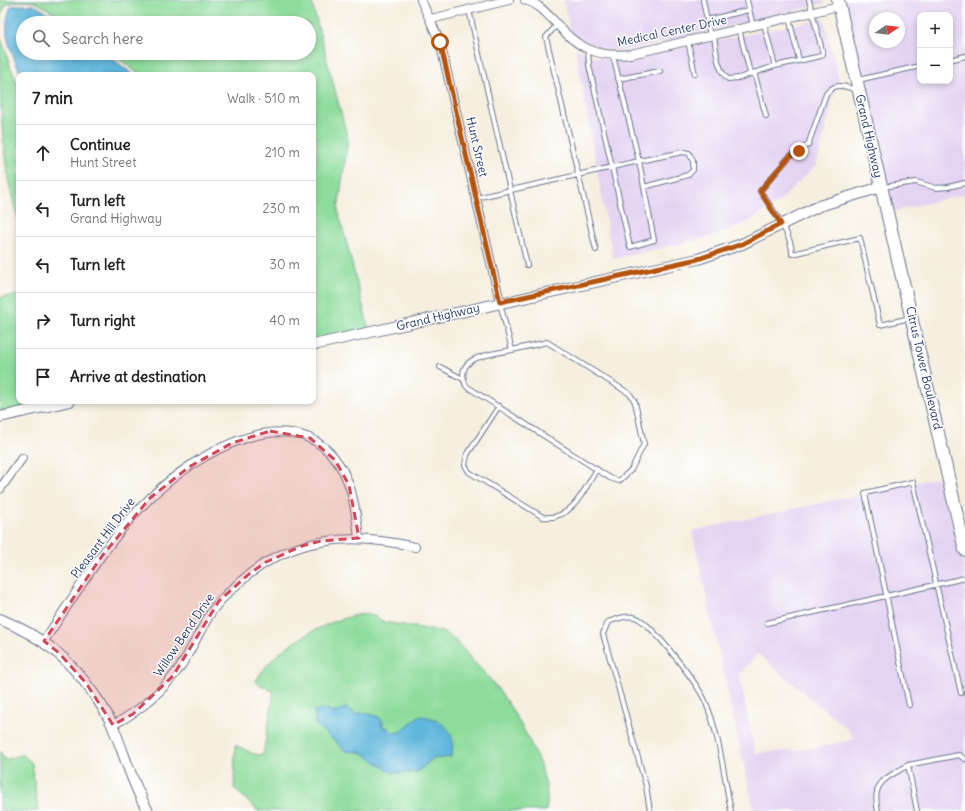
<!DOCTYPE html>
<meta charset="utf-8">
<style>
:root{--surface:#fff;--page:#f2f2f2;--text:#222;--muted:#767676;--line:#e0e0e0}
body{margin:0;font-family:Delius,sans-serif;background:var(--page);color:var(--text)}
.controls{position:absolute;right:12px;top:12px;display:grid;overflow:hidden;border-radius:8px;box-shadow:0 2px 6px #0003}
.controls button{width:36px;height:36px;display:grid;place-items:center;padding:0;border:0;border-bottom:1px solid var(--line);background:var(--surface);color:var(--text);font:20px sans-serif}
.compass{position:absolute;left:869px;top:12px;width:36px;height:36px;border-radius:50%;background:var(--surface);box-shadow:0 2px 6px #0003;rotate:77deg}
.stop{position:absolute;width:12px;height:12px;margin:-9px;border:3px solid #b45309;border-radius:50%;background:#fff}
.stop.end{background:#b45309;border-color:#fff;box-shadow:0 1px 4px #0008}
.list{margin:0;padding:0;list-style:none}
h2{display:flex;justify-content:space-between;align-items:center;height:52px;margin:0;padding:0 16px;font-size:17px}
h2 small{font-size:13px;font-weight:400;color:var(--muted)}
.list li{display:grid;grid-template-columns:26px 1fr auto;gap:12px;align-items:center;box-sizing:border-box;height:56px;padding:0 16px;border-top:1px solid var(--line)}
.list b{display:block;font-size:15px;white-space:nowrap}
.list p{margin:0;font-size:13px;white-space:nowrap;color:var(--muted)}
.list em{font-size:13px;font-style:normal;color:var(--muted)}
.icon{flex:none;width:22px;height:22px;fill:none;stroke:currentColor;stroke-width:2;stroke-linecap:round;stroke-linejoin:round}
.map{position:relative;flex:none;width:965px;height:811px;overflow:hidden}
.search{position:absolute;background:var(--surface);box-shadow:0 2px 6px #0003;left:16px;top:16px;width:300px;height:44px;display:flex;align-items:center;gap:10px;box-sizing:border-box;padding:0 14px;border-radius:22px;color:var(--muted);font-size:15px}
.panel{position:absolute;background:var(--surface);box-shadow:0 2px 6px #0003;left:16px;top:72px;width:300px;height:332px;border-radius:8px}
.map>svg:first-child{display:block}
.built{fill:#e4d3f2;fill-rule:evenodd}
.green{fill:#8edc9b;stroke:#54867c;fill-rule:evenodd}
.water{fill:#5db6db;stroke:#3c729c}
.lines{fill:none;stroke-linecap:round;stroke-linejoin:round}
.service-casing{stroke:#68728b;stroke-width:6}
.minor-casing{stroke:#68728b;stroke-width:10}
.tertiary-casing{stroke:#68728b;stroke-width:12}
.secondary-casing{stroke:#68728b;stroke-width:14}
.service{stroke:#fff;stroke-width:4}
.minor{stroke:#fff;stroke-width:8}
.tertiary{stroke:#fff;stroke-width:10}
.secondary{stroke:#fff;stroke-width:12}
.route{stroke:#b45309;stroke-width:5}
.marked{fill:#d1495b;fill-opacity:0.2;stroke:#d1495b;stroke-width:3;stroke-dasharray:8 5;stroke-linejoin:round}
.labels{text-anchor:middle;stroke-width:3;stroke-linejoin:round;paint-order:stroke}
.street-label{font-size:12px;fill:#1b2f5e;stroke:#fff}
</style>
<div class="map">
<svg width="965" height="811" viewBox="0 0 965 811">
<rect width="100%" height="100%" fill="#fff"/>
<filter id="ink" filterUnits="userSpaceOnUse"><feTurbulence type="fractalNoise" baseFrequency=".025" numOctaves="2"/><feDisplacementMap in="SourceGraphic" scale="8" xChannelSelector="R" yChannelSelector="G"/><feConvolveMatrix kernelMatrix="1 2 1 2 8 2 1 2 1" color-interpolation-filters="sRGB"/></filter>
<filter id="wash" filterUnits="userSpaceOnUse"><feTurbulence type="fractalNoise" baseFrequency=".012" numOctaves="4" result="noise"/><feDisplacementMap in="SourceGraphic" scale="16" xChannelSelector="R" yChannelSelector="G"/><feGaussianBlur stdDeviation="0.9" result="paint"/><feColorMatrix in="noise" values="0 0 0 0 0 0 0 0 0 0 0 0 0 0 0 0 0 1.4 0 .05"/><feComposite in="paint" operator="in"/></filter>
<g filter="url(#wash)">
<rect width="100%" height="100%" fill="#f6efdf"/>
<!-- built -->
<path class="built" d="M563,0H824L825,3L631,50L613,51L590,45L571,34Z
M843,0H965V194L892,212ZM920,15H950V81H920ZM875,18H899V42H875Z
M824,19L839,78L816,165L778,203L741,226L717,235L613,259L575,48L594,57L622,60Z
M940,477L965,573V811H754L692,531ZM758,654L846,728L855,739L811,749L755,753L739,674Z"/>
<!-- green -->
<path class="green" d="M0,0H311L348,139L338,210L369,329L313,341L314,189L317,138L313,136V75H140L112,53H309V23H73L35,2L19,1L7,4L1,14L0,24Z
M0,36C7,53 10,70 19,86V221C0,166 0,96 0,36Z
M19,295V401H52L0,412V297Z
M366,614L374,616L384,622L439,631C453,635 462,648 471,659C480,668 490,678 497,688C517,714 555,778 546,811H258L234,788L235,745C246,749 251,755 263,755L274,692L255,682C259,676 263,670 268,664C288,641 335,616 366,614ZM326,709L333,713L351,710L356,714L365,713L379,717L382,726L388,728L393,733L400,732L419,716L435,720L444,725L440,758L432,759L417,772L398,773L361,752L346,751L338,742Z
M0,751L5,760L22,754L32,763L38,811H0Z"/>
<!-- water -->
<path class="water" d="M19,5H34L66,23H23V53H105L134,75H21C11,51 0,31 11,6Z
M346,708L356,714L365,713L379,717L383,722L382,726L388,728L393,733L400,732L419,716C443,717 458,733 451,757L432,759L417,772L398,773L391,772L361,752L346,751L315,724L314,711L327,709L333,713Z"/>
</g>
<g filter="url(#ink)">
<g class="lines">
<defs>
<path id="service" d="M703,0L710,36
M747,0L753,26
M469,10L527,265
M789,18L799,60
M707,20L749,10
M764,24L775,66
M557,25L546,37L596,250
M739,29L750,73
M714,35C716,49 717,70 728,79L739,78L775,66L821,56L823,54L809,0
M688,41L695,74
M588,49L589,65L630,247L654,240L639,161L683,152L689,153L693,161V170L688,175L644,187
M950,60L965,56
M754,72L766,116
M618,79L660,71
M858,80L920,66
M857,90C844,86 835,82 826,94L808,145L790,156L760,191C770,206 793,236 792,254L860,238L880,325L910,318
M883,187L916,182L936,188L948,187L965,183
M476,198L639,161L613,56
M500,303L512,350C492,354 452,356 466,386L610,478L619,481L631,470L644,444L635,402L630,394L547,342L512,350
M440,367L463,379
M499,406L467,455L465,465L469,472L543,517C572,521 584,490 597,469
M767,623L965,578
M909,705L865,493L913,482L961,693
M650,811L646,786L603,634L608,622C617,619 628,614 637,618C653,625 700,687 706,703C720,737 724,776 731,811
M878,811C871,781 886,779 908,765
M917,811L908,765L959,755L965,759"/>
<path id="minor" d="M421,0L440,42L500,302
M525,0C538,3 546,13 555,22C577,48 597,58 631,54L839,6
M431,19L509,0
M0,489L22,458
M44,641C77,592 108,539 150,498C196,453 299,391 343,471C354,492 356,516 359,538
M113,725C141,710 164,691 182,664C193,647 201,628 212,611C220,599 231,590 241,581C292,536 351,532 415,547"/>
<path id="tertiary" d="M313,345L698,259L742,244L819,206L881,187
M0,417L70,401
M0,619C42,637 67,656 93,693C101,704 108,715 113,727C125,755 132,784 148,811"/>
<path id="secondary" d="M838,0L965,550"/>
</defs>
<!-- service casing -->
<use href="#service" class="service-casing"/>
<!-- minor casing -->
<use href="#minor" class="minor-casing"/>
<!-- tertiary casing -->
<use href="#tertiary" class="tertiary-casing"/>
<!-- secondary casing -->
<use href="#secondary" class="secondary-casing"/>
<!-- service -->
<use href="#service" class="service"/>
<!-- minor -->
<use href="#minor" class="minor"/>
<!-- tertiary -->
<use href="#tertiary" class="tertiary"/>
<!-- secondary -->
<use href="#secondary" class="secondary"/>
</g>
</g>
<g class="lines" filter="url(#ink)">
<!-- route -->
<path class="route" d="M440,42L500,302L698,259L742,244L781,224L760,191L790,156L799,151"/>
</g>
<!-- marked area -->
<path class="marked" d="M270,431L310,438L335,460L349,485L359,538L321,541L302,546L266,562L249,574L219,601L173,676L133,714L113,725L86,683L59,653L44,641L102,556L150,498L189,467L232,443Z"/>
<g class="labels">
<!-- street labels -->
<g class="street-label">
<text transform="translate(672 31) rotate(-12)" y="4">Medical Center Drive</text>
<text transform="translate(869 136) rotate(77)" y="4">Grand Highway</text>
<text transform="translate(477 147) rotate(77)" y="4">Hunt Street</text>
<text transform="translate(438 317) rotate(-13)" y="4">Grand Highway</text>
<text transform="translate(924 368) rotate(77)" y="4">Citrus Tower Boulevard</text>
<text transform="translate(103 538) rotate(-53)" y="4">Pleasant Hill Drive</text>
<text transform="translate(184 635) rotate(-56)" y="4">Willow Bend Drive</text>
</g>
</g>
</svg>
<div class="controls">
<button>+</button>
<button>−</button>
</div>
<svg class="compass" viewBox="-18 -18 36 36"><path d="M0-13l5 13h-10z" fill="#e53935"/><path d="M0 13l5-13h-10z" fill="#767676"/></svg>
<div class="stop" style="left:440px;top:42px"></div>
<div class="stop end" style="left:799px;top:151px"></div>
<div class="search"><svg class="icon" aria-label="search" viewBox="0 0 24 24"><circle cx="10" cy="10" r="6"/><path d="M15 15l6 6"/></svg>Search here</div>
<section class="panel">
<h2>7 min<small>Walk · 510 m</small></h2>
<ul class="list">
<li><svg class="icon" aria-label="ahead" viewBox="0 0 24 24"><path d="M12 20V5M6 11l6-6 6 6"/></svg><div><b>Continue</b><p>Hunt Street</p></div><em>210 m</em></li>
<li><svg class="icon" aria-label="left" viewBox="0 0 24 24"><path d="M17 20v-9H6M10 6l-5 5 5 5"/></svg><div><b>Turn left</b><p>Grand Highway</p></div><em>230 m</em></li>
<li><svg class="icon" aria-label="left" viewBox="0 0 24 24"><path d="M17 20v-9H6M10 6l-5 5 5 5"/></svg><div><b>Turn left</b></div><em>30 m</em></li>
<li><svg class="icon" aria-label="right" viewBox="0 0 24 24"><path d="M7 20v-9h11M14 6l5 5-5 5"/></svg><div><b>Turn right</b></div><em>40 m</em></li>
<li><svg class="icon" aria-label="arrive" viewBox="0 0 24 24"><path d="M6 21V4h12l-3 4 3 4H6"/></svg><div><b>Arrive at destination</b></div></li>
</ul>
</section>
</div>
